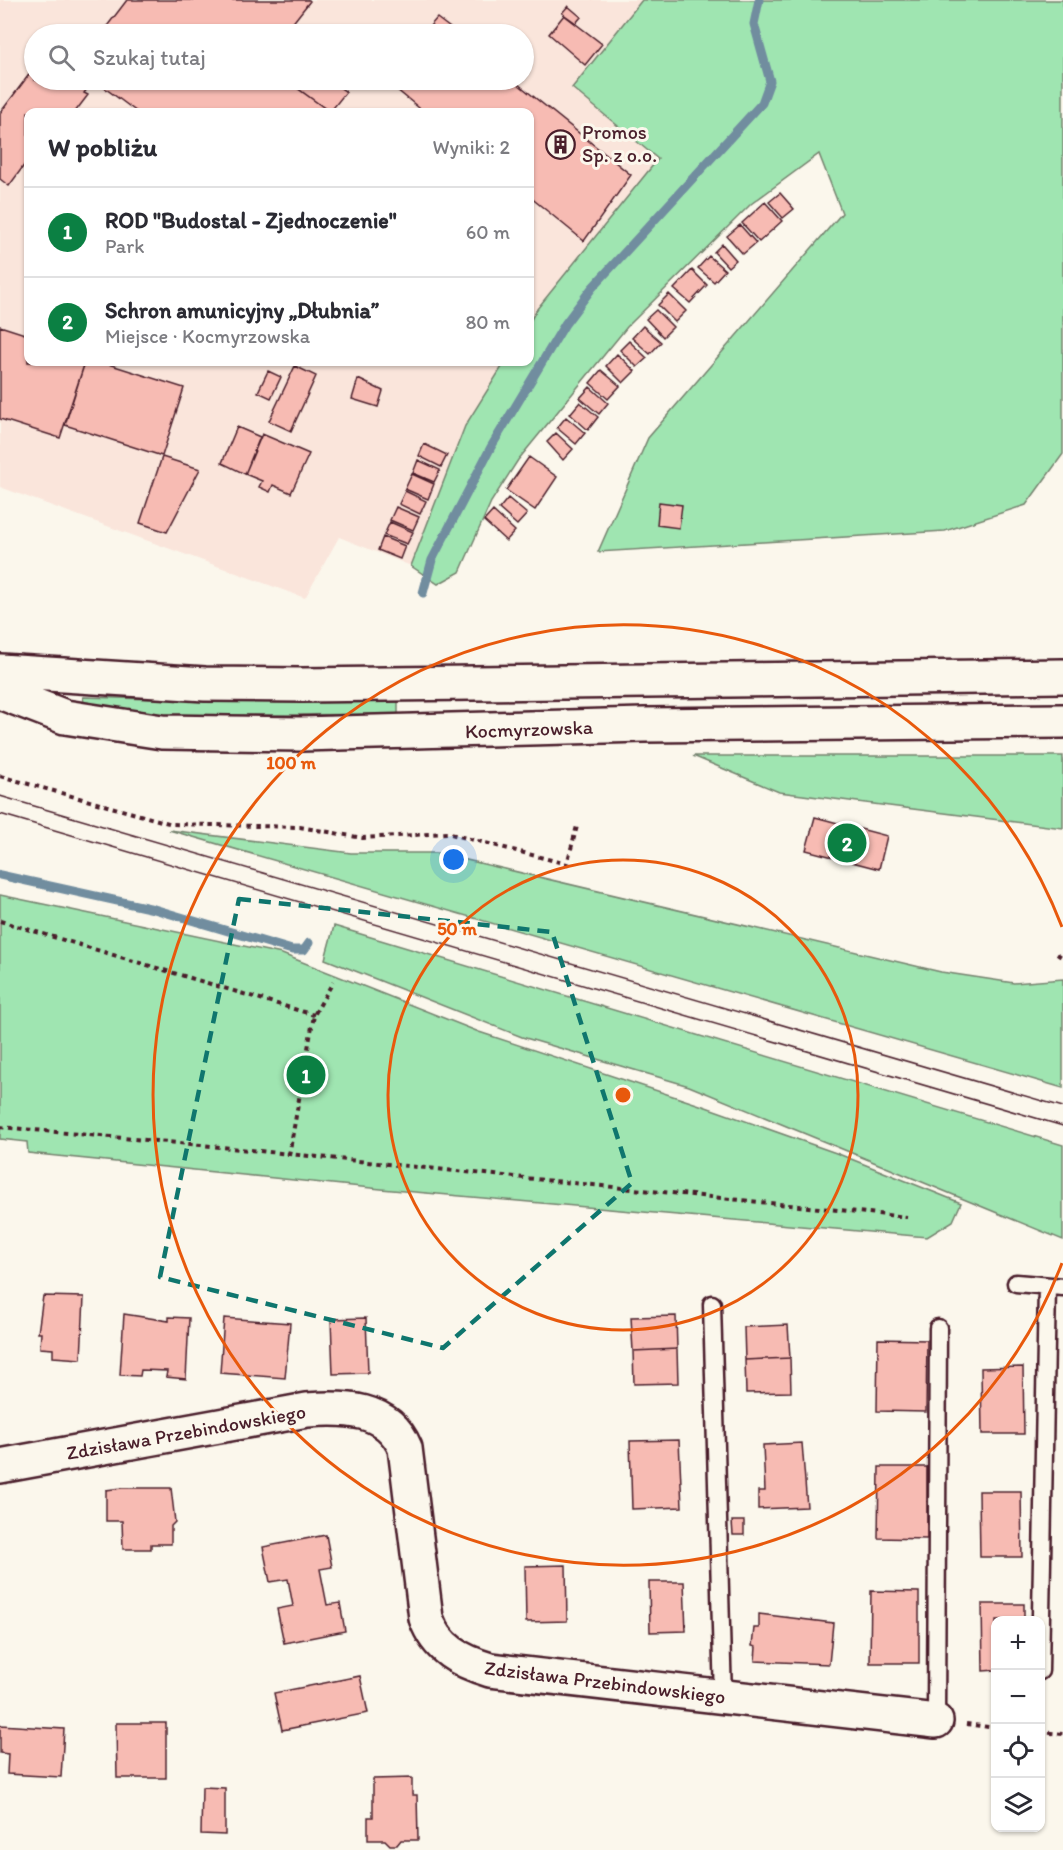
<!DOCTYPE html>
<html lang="pl">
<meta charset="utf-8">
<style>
:root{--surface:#fff;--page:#f2f2f3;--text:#2b2b33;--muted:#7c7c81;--line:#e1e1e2;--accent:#0b8043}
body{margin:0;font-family:Itim,sans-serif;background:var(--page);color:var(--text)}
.controls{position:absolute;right:18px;bottom:18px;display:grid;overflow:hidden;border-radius:12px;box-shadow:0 2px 4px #0004}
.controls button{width:54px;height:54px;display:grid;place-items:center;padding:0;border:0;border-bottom:2px solid var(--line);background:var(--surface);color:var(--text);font:30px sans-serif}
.you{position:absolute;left:454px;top:860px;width:21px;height:21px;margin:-15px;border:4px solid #fff;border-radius:50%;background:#1a73e8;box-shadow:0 0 0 9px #1a73e833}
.badge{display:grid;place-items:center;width:39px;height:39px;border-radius:50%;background:var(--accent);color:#fff;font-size:20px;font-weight:700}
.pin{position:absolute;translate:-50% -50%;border:3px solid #fff;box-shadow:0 2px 6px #0006}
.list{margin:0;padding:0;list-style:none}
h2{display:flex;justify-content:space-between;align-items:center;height:78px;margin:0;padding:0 24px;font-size:26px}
h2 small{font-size:20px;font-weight:400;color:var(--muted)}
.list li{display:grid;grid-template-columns:39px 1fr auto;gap:18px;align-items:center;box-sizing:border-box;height:90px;padding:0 24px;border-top:2px solid var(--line)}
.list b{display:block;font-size:22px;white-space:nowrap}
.list p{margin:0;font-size:20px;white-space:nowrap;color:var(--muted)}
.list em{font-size:20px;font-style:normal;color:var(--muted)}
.icon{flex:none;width:33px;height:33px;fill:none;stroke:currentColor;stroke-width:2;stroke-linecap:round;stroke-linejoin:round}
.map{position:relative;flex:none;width:1063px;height:1850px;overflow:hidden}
.search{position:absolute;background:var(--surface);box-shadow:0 2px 4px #0004;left:24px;top:24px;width:510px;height:66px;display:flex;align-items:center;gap:15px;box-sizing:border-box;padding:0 21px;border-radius:33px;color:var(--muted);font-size:22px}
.panel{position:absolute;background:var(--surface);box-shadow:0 2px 4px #0004;left:24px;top:108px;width:510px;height:258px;border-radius:12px}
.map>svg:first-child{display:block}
.built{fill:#fae5db;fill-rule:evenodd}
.green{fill:#9fe5b1;stroke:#74826e;stroke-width:1.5}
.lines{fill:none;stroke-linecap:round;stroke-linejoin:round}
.stream{stroke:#718d9f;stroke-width:9}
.building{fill:#f7bbb3;stroke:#4a1f2b;stroke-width:1.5}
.service-casing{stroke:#4a1f2b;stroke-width:21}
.minor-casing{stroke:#4a1f2b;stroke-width:38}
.secondary-casing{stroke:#4a1f2b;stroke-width:38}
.path{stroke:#4a1f2b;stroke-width:4;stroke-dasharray:4.5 4.5;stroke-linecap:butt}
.service{stroke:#fbf7ec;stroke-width:16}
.minor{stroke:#fbf7ec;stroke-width:33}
.secondary{stroke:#fbf7ec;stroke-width:33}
.tram{stroke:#4a1f2b;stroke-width:1.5}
.marked{fill:none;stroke:#0f766e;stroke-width:4.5;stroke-dasharray:12 8;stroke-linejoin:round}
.ring{fill:none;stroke:#e8590c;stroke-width:3}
.labels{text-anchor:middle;stroke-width:6;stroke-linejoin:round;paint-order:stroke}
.poi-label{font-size:20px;fill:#4a1f2b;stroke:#fbf7ec;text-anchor:start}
.street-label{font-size:20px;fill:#4a1f2b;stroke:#fbf7ec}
.centre{fill:#e8590c;stroke:#fbf7ec;stroke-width:3}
.ring-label{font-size:18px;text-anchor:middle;font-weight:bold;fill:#e8590c;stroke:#fbf7ec;stroke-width:6;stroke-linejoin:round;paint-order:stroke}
</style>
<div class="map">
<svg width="1063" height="1850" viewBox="0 0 1063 1850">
<rect width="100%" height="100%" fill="#fbf7ec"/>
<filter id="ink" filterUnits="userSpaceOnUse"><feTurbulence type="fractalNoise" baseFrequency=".0167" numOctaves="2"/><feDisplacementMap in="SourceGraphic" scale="12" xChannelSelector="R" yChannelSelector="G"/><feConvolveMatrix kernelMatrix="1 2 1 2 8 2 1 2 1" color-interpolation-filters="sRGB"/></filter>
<g filter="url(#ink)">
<!-- built -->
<path class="built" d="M0,0H642L573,88L658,159L530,321V112H28V362H505L465,426L411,566L339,537L305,598L0,487ZM34,34H524V80H34Z"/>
<!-- green -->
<path class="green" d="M642,0H1063V454L1026,505L945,531L598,552L648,438L842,213L819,154L751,204L627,327L518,460L491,502L460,572L438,584L411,566L465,426L505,362H530V321L537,309L658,159L572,88Z
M83,697L188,700L398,699V714L164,716L84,703Z
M693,756H1063V828L779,792Z
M169,830L351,853H437L941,972L1014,983L1063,979V1088Z
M0,895L282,954L479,1032L703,1106L836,1153L961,1203L953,1221L927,1237L381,1189L28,1153L27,1142L0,1139Z
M334,926L1063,1145V1240L689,1086L522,1037L325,959Z"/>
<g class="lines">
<!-- stream -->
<path class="stream" d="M423,593L432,560L491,447L565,324L592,288L762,103L770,81L754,24L759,0
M0,875L154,909L292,950H304L309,943"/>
</g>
<!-- building -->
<path class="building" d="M127,0H309L310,1L284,34H101Z
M568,6L581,17L576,23L562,13Z
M564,15L602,44L585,65L549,34Z
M437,18L458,34H423Z
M34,68V80H286L330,112H137L94,80L84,93L88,95L75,112H28V160L9,186L0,179V113Z
M286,80H330L346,92L330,112Z
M385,80H513L631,175L584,241L530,197V112H424Z
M780,193L794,209L783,218L769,202Z
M765,202L782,221L759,242L742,223Z
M740,225L756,243L743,254L727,236Z
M722,244L736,260L728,267L714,252Z
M709,256L725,270L714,282L698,268Z
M692,270L707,285L690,303L674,289Z
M669,294L686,311L675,322L658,305Z
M656,310L673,327L663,337L646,319Z
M0,326L28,335V362H85L60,438L0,419Z
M643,326L661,342L650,354L632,338Z
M629,341L647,358L637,367L620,350Z
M617,354L635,371L623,383L606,366Z
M85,362H102L184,388L162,456L65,425Z
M295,366L316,376L291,431L269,421Z
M601,370L620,386L608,399L590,383Z
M268,371L281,377L271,398L258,392Z
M358,379L383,391L378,407L352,399Z
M590,387L608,403L599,414L580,398Z
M580,402L598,417L588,430L570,414Z
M566,417L585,433L576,444L557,428Z
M237,427L260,437L245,474L222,463Z
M556,433L573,449L563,460L547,442Z
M262,434L309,454L291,493L273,485L270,492L259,487L262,481L245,474Z
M424,444L447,455L441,467L419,456Z
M162,457L200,469L167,532L140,523Z
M529,457L557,477L535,510L506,490Z
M418,460L440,470L434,482L413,473Z
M412,474L434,484L428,499L405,489Z
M405,491L426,501L420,514L399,504Z
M508,498L527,514L517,525L499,509Z
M659,502L682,505L679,528L657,525Z
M396,507L419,517L413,530L390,520Z
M493,511L515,531L506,541L484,521Z
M390,522L413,532L407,544L384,535Z
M383,537L405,546L400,559L378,550Z
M815,817L887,836L879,869L806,850Z
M43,1296L84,1297L81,1359L53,1357V1349L40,1348L41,1333H38Z
M124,1314L169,1321V1317L189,1318L186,1379L166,1377L167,1371L141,1370L140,1376L120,1375Z
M676,1316L677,1349L633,1351L631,1317Z
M224,1318L290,1323L285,1378L220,1373Z
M366,1318L368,1373L333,1374L331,1319Z
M788,1325L790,1358L745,1360L744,1327Z
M878,1339L927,1340L926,1412L877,1411Z
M677,1349L678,1383L634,1384L633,1351Z
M790,1358L791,1392L746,1393L745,1360Z
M1023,1367L1024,1434H982L981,1368Z
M679,1440L682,1507L632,1509L630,1441Z
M802,1443L807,1507L758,1509V1491H765L763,1445Z
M879,1467H927V1539L878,1538Z
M122,1488H171L175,1522L171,1526V1544H151V1549H123L122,1521H106V1490Z
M979,1491H1021L1022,1557H980Z
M732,1521H744V1535H733Z
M326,1535L332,1567L320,1569L327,1605L340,1603L345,1631L284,1643L277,1609L293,1606L288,1579L270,1582L263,1547Z
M566,1565L567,1621L526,1622L525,1566Z
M649,1582H684L686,1631L650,1632Z
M871,1591L919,1592V1663H870Z
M982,1604H1024V1620H996V1670L983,1671Z
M759,1614L833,1623L829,1664L755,1661L756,1647L752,1646L754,1628H759Z
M360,1676L368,1713L282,1730L274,1693Z
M116,1723H166V1778H117Z
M0,1725L64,1729L61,1777L7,1774L8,1754L0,1753Z
M412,1778V1795H417L418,1840H401L397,1845H390L385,1840H368V1817H373V1779Z
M202,1787L225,1788V1835L201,1834Z"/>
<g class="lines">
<defs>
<path id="service" d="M1016,1283L1063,1287
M712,1304L723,1698
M1040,1671L1047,1286
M936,1721L938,1328"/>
<path id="minor" d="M0,1466L307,1410C344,1407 388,1407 405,1448L426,1618C437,1649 460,1661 490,1670L936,1721"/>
<path id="secondary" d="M0,671L205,684L302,685L1063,676
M0,692L65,717L162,732L301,734L644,725L1063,721"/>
</defs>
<!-- service casing -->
<use href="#service" class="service-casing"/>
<!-- minor casing -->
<use href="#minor" class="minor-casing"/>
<!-- secondary casing -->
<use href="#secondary" class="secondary-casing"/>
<!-- path -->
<path class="path" d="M0,776L172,824L300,827L363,838L447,833L567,864L577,826
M0,921L314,1015
M1057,954L1063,958
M0,1127L201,1145L907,1217
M289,1155L314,1015L333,982
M966,1724L996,1728
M1040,1732L1063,1734"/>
<!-- service -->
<use href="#service" class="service"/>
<!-- minor -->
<use href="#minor" class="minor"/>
<!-- secondary -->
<use href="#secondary" class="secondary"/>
<!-- tram -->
<path class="tram" d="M0,796L1063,1107
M0,814L1063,1126"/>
</g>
</g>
<!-- marked area -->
<path class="marked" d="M239,899L552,932L632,1183L443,1348L160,1277Z"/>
<!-- distance rings -->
<g class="ring">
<circle cx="623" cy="1095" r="235"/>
<path d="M1062 1263A470 470 0 1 1 1062 927"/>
</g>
<!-- icons -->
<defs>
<symbol id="building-ring" viewBox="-11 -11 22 22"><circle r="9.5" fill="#fbf7ec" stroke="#4a1f2b" stroke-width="1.5"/><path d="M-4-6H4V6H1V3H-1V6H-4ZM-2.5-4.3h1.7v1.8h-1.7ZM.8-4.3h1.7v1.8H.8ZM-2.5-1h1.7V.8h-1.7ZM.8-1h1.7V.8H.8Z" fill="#4a1f2b"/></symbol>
</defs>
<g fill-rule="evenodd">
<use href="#building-ring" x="544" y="128" width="33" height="33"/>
</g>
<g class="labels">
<!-- poi labels -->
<g class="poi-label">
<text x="582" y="139">Promos<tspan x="582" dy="23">Sp. z o.o.</tspan></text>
</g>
<!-- street labels -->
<g class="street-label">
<text transform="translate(529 729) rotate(-2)" y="7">Kocmyrzowska</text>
<text transform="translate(186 1432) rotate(-10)" y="7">Zdzisława Przebindowskiego</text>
<text transform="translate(605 1682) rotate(7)" y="7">Zdzisława Przebindowskiego</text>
</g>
</g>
<circle cx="623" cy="1095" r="9" class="centre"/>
<g class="ring-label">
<text x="291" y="769">100 m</text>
<text x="457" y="935">50 m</text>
</g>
</svg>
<div class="controls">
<button>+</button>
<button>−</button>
<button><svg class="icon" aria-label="locate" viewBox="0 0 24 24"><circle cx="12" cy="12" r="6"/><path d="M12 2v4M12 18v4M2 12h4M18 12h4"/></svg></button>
<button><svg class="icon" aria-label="layers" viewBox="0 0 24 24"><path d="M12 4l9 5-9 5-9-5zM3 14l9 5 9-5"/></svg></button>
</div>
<div class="you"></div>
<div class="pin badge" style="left:306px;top:1075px">1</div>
<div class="pin badge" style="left:847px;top:843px">2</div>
<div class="search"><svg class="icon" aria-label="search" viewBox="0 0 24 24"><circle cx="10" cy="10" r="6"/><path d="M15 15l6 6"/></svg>Szukaj tutaj</div>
<section class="panel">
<h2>W pobliżu<small>Wyniki: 2</small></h2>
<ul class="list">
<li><span class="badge">1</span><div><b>ROD &quot;Budostal - Zjednoczenie&quot;</b><p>Park</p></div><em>60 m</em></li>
<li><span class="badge">2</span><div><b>Schron amunicyjny „Dłubnia”</b><p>Miejsce · Kocmyrzowska</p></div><em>80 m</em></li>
</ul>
</section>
</div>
